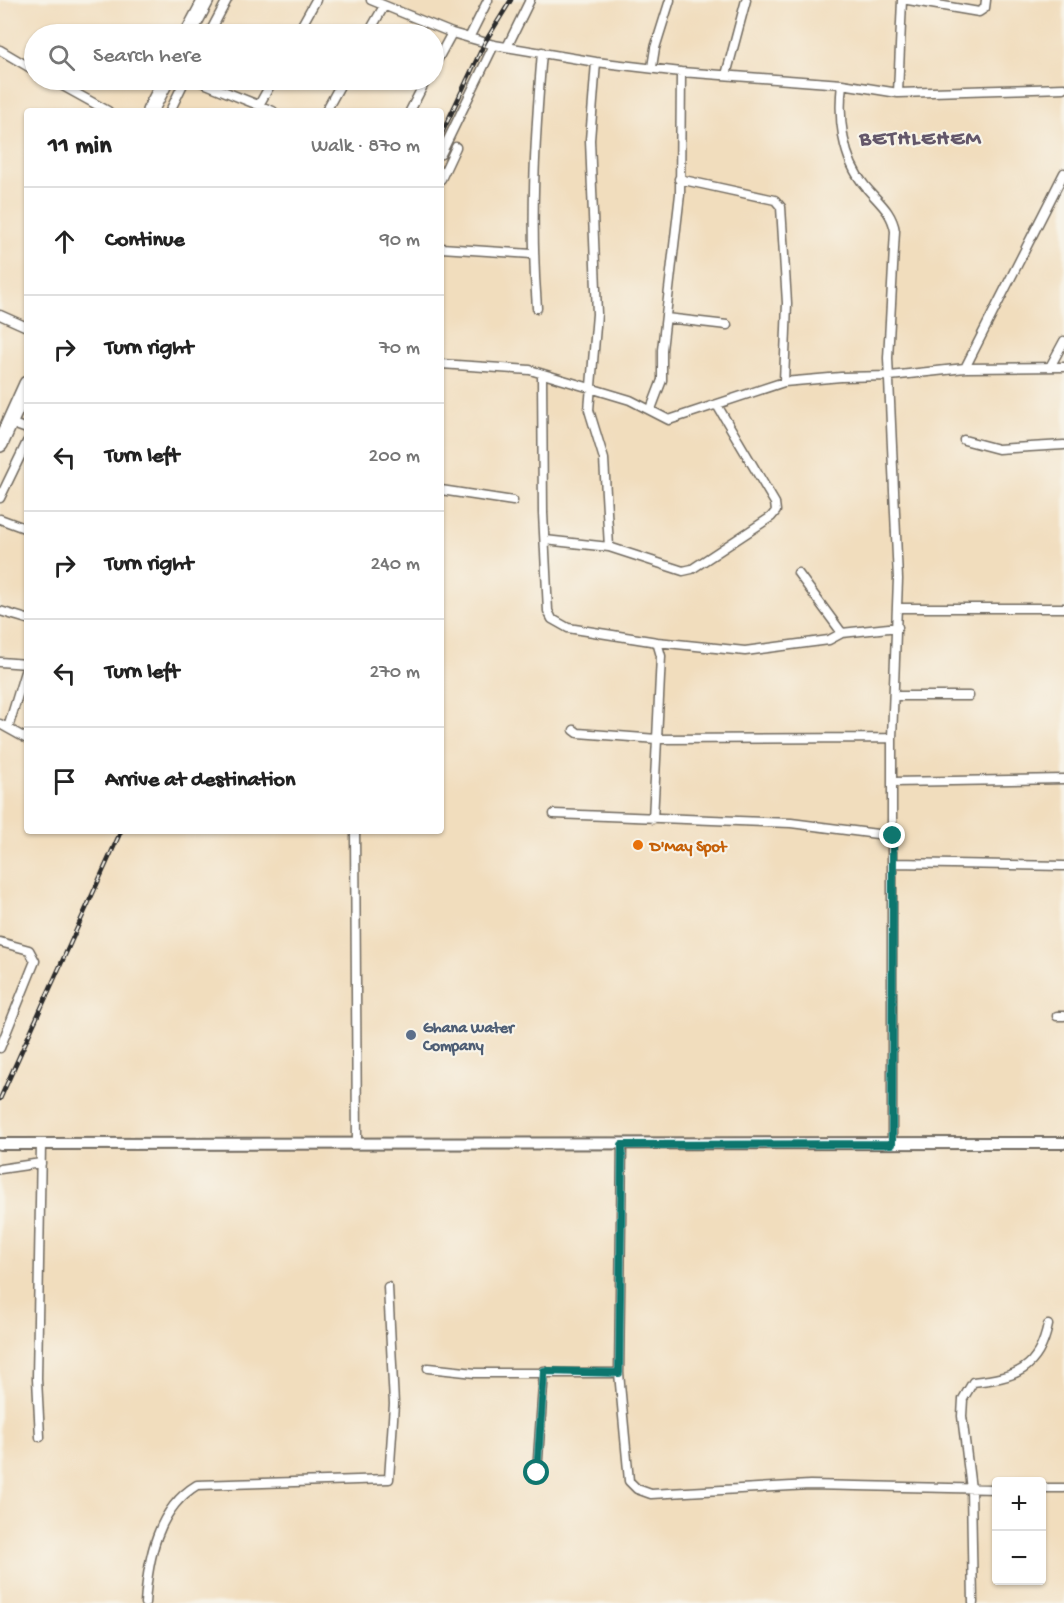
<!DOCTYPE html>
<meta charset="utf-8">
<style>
:root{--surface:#fff;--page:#f6f6f6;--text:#222;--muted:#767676;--line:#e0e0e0}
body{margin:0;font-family:"Gochi Hand",sans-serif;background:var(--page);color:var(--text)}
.controls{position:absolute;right:18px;bottom:18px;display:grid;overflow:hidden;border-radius:6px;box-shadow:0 2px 4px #0004}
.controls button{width:54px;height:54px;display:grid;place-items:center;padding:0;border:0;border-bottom:2px solid var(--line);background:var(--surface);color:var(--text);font:30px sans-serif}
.stop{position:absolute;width:18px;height:18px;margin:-14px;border:4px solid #0f766e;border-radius:50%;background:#fff}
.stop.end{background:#0f766e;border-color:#fff;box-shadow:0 2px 6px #0008}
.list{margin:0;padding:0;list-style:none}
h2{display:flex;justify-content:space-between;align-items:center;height:78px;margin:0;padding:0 24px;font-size:26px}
h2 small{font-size:20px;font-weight:400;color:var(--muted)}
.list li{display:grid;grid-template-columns:39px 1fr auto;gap:18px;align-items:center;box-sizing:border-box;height:108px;padding:0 24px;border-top:2px solid var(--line)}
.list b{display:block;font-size:22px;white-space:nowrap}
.list em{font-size:20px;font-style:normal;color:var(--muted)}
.icon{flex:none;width:33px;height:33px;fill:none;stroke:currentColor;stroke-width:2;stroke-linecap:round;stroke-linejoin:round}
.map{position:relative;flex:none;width:1064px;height:1603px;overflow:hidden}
.search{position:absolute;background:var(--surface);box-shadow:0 2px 4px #0004;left:24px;top:24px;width:420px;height:66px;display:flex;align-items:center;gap:15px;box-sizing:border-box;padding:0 21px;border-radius:33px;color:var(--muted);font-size:22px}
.panel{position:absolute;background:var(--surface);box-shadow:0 2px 4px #0004;left:24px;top:108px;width:420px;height:726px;border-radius:6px}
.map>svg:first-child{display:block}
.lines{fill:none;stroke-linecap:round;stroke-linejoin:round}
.street-casing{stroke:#70695e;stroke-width:11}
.secondary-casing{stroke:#70695e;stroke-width:14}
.highway-casing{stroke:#70695e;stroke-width:18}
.street{stroke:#fff;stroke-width:8}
.secondary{stroke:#fff;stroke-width:10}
.highway{stroke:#fff;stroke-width:15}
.rail-casing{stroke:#2b2b2b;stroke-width:4.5}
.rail{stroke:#f7f3e8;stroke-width:2;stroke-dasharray:7;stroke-linecap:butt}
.route{stroke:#0f766e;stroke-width:8}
.food-dot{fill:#e8710a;stroke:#f7f3e8;stroke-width:2}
.service-dot{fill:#5c6f8a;stroke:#f7f3e8;stroke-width:2}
.labels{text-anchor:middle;stroke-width:4.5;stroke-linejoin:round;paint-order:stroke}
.food-label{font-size:16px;font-weight:bold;fill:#c56008;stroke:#f7f3e8;text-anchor:start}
.service-label{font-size:16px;font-weight:bold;fill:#4e5e75;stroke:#f7f3e8;text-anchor:start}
.district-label{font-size:22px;font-weight:bold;letter-spacing:1.5px;fill:#63576a;stroke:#f7f3e8}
</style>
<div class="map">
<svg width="1064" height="1603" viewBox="0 0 1064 1603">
<rect width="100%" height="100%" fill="#f7f3e8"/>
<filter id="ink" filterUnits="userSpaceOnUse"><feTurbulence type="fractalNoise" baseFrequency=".0167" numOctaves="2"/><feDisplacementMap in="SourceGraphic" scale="12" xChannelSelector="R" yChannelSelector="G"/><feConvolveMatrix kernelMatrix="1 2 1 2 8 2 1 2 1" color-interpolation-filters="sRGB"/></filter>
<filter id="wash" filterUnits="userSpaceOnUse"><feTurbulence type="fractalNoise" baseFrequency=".008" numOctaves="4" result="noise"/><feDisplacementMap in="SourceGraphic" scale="24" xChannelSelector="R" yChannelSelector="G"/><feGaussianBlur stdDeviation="1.35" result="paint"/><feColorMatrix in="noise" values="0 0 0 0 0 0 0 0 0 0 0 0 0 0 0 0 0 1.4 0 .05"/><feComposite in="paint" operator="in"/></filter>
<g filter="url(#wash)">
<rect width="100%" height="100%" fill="#f1ddbd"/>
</g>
<g filter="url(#ink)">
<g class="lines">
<defs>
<path id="street" d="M371,0L452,33L494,45L596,62L681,72L842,84C838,118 842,159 865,186C877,201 892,211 895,231L888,358L898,579L892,738V1144
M908,0L979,12L985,8L986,0
M209,34L227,0
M297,34L316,0
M368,34L384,6
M469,38L488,0
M507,47L530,0
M0,50L34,70
M596,62L590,140L597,314L589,410L604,459L609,547
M434,66L452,33
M652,67L655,48L670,0
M726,75L746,0
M52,80L108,111
M196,80L273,111
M842,84L898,93L902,0
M898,93L1064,88
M259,105L273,80
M170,111L185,80
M326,111L343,80
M410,111L426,80
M441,154L494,45
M441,179L456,147
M679,179L775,200L781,207L787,303L784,382
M441,248L532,254
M537,308C530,222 535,138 542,52
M0,315L27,327
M666,318L727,325
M441,364L530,370L630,400L669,420L784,382L841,377L890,376L965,368L1064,367
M1050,367L1064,341
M965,368L1064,173
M542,374L543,513L548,611L552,619L568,628L657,642
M651,409L662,380V350L680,194L681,72
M10,423L27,429
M964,440L998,449L1064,445
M441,490L513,501
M0,498L27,442
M0,519L27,529
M545,540L609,547L683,571L692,569L771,517L776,511L775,503L717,405
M798,573L842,633
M898,608H1064
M0,611L27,619
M0,662L27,664
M895,696H969
M0,724L27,739
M8,728L27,665
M574,730L578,733L657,739L661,656L657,642L745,651L829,640L842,633L898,627
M893,782L1064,779
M554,814L791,823L893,836
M653,819L657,739L892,738
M355,831L357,1144
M894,863L1064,866
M0,942L29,950L35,961L0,1048
M1057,1016H1064
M622,1145L619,1373L629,1481L637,1489L651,1494L810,1485L996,1489
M0,1169L41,1163
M428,1368L475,1373H619
M40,1437L37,1379L41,1144
M537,1473L544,1371
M1042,1488H1064
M145,1603C148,1559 157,1509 197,1485L389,1479L394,1404L388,1287
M973,1603L971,1489L962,1416L963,1399L973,1382C1015,1378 1039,1370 1048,1325"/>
<path id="secondary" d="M0,1144L1064,1143"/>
<path id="highway" d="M188,34L206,0
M150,111L166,80
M0,444L27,384"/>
</defs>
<!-- street casing -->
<use href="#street" class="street-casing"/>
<!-- secondary casing -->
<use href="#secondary" class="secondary-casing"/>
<!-- highway casing -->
<use href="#highway" class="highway-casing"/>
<!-- street -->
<use href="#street" class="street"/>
<!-- secondary -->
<use href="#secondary" class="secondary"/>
<!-- highway -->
<use href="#highway" class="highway"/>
<defs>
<path id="rail" d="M441,135L485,42L511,0
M0,1099L121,831"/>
</defs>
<!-- rail casing -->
<use href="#rail" class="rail-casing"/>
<!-- rail -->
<use href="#rail" class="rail"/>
</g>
</g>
<g class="lines" filter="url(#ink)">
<!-- route -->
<path class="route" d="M537,1473L544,1371L619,1373L622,1145L892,1144L893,836"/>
</g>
<!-- markers -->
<circle class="food-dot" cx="638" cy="845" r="6"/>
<circle class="service-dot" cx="411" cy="1035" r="6"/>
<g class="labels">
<!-- food labels -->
<g class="food-label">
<text x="650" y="851">D'May Spot</text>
</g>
<!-- service labels -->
<g class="service-label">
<text x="423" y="1032">Ghana Water<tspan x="423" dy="18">Company</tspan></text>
</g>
<!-- district labels -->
<g class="district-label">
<text x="921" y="144">BETHLEHEM</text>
</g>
</g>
</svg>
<div class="controls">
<button>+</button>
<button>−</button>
</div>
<div class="stop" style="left:537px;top:1473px"></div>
<div class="stop end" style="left:893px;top:836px"></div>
<div class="search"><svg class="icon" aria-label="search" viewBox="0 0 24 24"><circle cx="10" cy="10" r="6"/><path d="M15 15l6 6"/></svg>Search here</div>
<section class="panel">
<h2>11 min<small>Walk · 870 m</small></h2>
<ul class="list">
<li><svg class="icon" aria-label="ahead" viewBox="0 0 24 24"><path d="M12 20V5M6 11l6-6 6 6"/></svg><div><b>Continue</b></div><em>90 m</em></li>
<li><svg class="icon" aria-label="right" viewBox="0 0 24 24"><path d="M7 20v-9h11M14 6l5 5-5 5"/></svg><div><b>Turn right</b></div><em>70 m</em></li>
<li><svg class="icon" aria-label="left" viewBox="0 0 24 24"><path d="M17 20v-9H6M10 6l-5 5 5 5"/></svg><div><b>Turn left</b></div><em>200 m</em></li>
<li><svg class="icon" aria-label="right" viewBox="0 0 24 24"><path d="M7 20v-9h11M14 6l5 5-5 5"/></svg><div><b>Turn right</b></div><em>240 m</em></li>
<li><svg class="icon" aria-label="left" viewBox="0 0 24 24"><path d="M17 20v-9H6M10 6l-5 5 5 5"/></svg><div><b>Turn left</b></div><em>270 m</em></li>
<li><svg class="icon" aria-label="arrive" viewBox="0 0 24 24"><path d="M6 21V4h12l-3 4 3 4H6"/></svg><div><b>Arrive at destination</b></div></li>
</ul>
</section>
</div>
